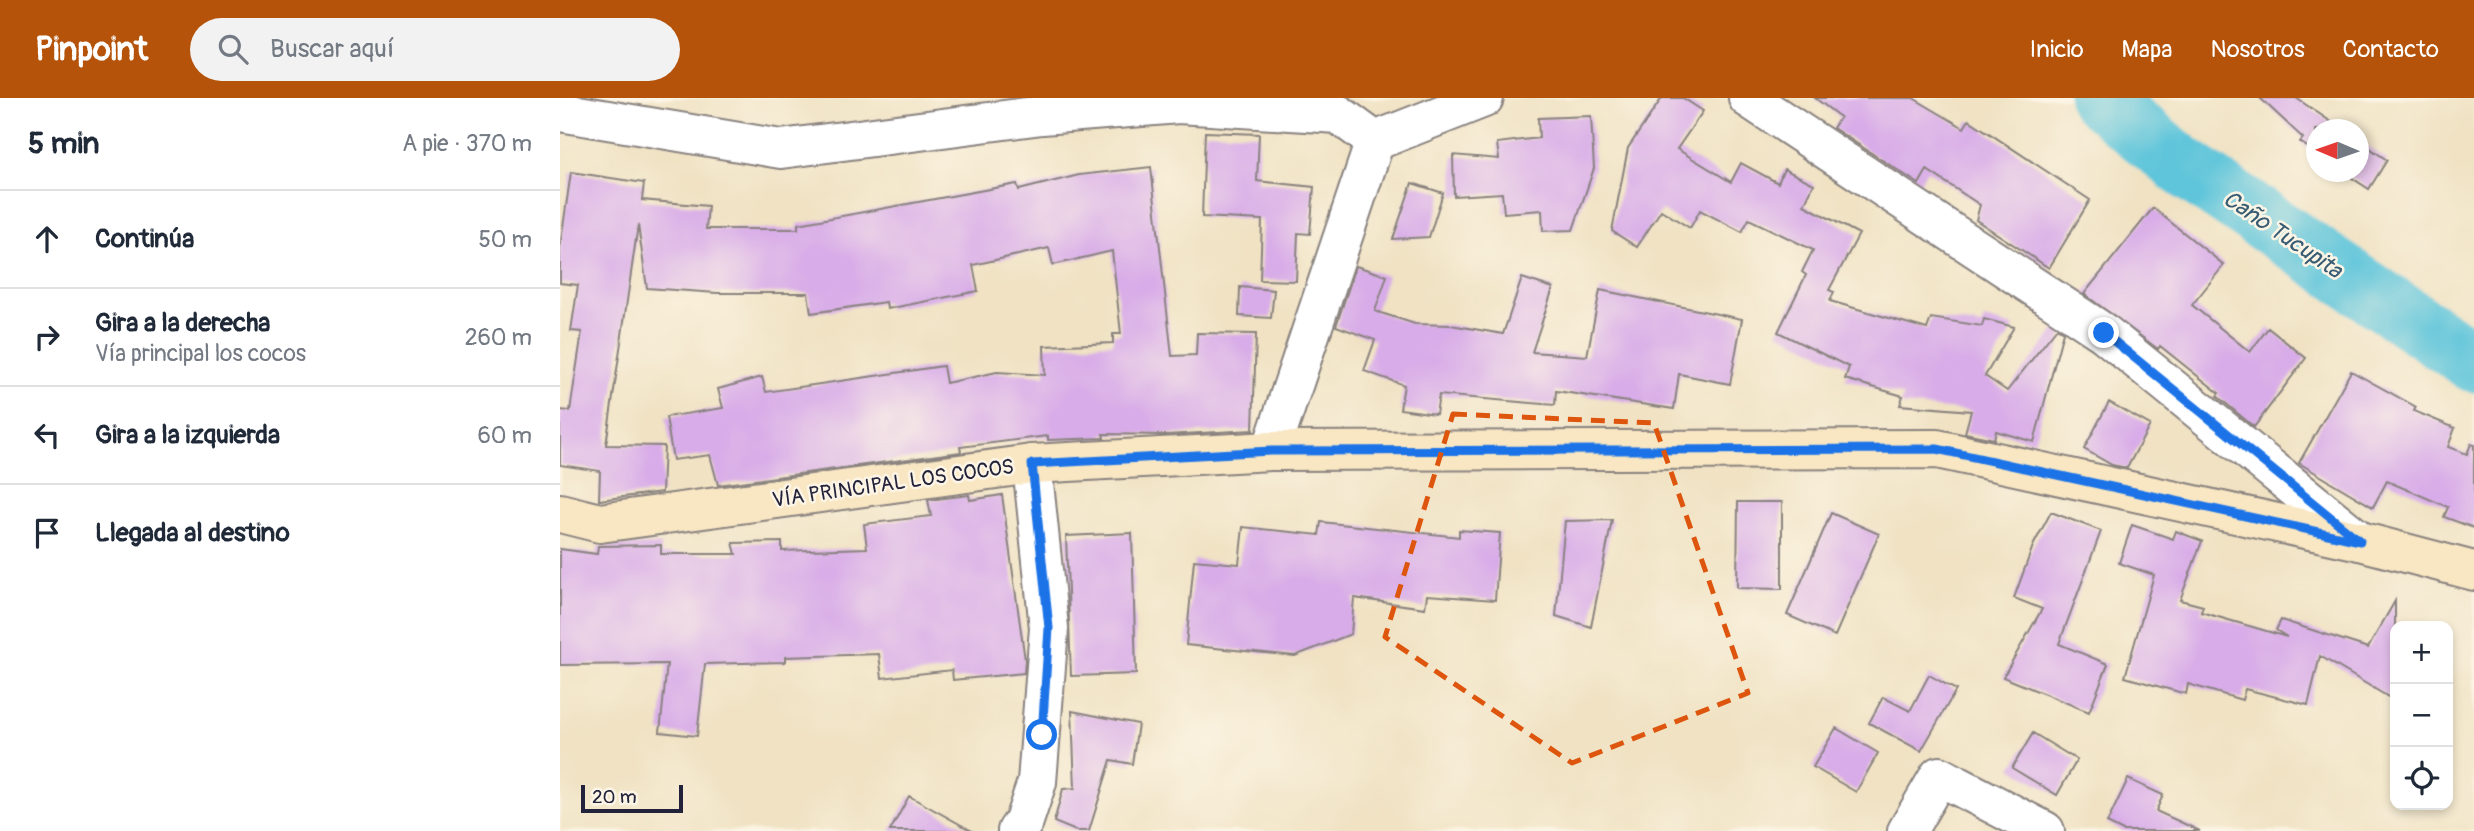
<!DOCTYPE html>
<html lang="es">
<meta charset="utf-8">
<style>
:root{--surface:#fff;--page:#f2f2f3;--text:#1f2937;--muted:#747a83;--line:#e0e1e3;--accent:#b45309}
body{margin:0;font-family:Pangolin,sans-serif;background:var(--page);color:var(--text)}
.controls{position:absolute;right:21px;bottom:21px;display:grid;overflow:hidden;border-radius:14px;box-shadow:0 4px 10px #0003}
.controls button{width:63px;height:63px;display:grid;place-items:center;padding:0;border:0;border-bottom:2px solid var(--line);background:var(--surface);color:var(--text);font:35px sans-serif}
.compass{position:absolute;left:1746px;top:21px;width:63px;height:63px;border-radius:50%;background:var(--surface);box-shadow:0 4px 10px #0003;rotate:272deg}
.scale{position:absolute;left:21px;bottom:18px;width:102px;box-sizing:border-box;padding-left:7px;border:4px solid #22223b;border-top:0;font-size:19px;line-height:24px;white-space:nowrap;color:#22223b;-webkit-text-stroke:5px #fcf5e5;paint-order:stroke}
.stop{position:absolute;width:21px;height:21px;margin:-16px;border:5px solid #1a73e8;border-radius:50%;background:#fff}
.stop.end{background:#1a73e8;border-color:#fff;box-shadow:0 2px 7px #0008}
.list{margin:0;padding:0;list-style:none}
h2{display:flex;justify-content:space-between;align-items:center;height:91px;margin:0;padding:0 28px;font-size:30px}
h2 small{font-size:23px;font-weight:400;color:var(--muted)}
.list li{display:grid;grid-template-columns:46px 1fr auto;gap:21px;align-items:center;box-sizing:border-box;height:98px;padding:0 28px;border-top:2px solid var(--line)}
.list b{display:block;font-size:26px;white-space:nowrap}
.list p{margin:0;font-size:23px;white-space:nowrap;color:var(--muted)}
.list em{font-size:23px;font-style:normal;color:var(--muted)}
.icon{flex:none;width:38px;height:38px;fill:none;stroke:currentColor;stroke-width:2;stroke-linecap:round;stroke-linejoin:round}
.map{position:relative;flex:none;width:1914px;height:733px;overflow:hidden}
header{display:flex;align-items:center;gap:42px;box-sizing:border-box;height:98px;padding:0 35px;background:var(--accent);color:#fff}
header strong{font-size:33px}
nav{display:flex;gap:38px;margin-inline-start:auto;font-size:24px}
.search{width:490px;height:63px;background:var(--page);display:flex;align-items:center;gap:18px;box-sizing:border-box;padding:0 24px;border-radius:38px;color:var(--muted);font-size:26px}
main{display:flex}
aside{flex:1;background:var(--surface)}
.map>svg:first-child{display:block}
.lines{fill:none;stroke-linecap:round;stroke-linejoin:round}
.river{stroke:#5ec5da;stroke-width:61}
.building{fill:#d8ace8}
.street-casing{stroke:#89827f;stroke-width:42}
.secondary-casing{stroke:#89827f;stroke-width:42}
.street{stroke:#fff;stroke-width:38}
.secondary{stroke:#f9e7c3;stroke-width:38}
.route{stroke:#1a73e8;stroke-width:9}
.marked{fill:none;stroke:#de560e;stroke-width:5;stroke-dasharray:14 9;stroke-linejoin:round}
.labels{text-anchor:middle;stroke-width:5;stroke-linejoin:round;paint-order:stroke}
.street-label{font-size:21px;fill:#22223b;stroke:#fcf5e5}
.water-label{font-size:23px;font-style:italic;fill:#375b73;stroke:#fcf5e5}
</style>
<header>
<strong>Pinpoint</strong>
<div class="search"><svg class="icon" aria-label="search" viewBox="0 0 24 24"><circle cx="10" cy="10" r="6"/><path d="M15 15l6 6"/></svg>Buscar aquí</div>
<nav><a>Inicio</a><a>Mapa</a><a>Nosotros</a><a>Contacto</a></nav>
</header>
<main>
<aside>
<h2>5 min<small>A pie · 370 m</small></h2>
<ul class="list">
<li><svg class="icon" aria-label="ahead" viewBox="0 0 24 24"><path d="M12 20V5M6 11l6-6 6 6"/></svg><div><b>Continúa</b></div><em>50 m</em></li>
<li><svg class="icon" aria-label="right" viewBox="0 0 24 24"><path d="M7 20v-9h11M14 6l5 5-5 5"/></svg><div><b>Gira a la derecha</b><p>Vía principal los cocos</p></div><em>260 m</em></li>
<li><svg class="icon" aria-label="left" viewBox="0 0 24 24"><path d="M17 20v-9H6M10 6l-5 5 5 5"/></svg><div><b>Gira a la izquierda</b></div><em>60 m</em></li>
<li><svg class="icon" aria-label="arrive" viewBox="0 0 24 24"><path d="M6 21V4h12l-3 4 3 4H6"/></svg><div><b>Llegada al destino</b></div></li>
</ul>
</aside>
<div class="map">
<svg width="1914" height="733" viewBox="0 0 1914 733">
<rect width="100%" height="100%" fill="#fcf5e5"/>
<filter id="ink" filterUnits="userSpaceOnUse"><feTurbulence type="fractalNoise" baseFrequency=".0143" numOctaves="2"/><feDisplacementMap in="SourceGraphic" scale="14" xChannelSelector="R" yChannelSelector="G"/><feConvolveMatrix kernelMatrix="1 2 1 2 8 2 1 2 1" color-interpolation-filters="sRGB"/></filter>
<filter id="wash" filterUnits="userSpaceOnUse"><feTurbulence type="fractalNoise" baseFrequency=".00686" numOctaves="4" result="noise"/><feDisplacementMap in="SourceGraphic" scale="28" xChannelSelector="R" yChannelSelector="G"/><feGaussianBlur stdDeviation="1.57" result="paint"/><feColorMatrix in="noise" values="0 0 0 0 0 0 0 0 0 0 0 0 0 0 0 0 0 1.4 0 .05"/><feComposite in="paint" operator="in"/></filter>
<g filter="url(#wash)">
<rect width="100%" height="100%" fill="#f0e2c3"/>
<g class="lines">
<!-- river -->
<path class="river" d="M1539,0L1621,67L1914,264"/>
</g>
<g id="blocks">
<!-- building -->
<path class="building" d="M1102,0H1123L1143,13L1117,51L1171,84L1181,65L1218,85L1224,71L1254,86L1244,107L1299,136L1269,192L1274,194L1270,203L1367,231L1371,220L1422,228L1424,221L1454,229L1425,278L1447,293L1497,230L1503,234L1474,344L1436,333L1434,341L1405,335L1411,313L1340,307L1343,298L1285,281L1289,269L1218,234L1246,177L1242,174L1253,152L1189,121L1182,134L1140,112L1130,130L1101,112L1077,149L1052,133L1068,50Z
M1255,0H1353L1404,30L1409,22L1530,102L1489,170L1416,122L1420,107L1367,72L1359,86L1273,30L1280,19Z
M1700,0H1736L1783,32H1756V55L1740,44L1743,40Z
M1031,18L1034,70L1013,132L983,133L982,112L944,115L942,95L894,98L893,57L939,61L937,45L979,40L978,20Z
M645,34L699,36L697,83L754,89L750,136L738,135L736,183L700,182L702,122L642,119Z
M1798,42L1827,62L1809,91L1783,74H1798Z
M591,69L612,258L636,257L637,235L696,236L693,332L606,337L543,336L544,340L488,342V338L400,349L401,354L158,387L150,357L113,362L106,319L163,310L158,291L202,279L206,294L383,268L386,285L437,274L485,277L484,248L553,245V236H561L552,153L493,167L489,150L413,167L418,193L327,211L326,204L251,215L248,195H157L87,190L78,127L46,347L104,348L102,394L39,402L40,373L0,367V312L10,313L22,234L11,233L18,187L0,185V150L11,74L84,85L82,102L148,108L146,131H238V126L457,86L459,92L519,77Z
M852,85L883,95L869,139L833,141Z
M1593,110L1664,167L1632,207L1690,254L1708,230L1746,260L1694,329L1657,298L1659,295L1600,248L1598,251L1524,196Z
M796,168L827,178L815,213L855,226L891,227L943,236L962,180L993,190L972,254L1027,258L1040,192L1182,221L1170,286L1119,276L1114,311L996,293L995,307L879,297L876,316L840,311L844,287L804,273L815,242L776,228Z
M680,189L714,192L711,220L679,218Z
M1791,273L1856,309L1854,313L1895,330L1888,349L1907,356L1911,346L1914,347V430L1884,419L1888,409L1827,383L1813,409L1739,365Z
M1549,304L1590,327L1567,370L1552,367L1524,351Z
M409,397L410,402L442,397L465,562L464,575L393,582L392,572L322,580L319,556L225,559V564L145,566L137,638L100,634L107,566L0,567V451L37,456L38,448L101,447V456H176L173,445L222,444V453L307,450L304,426L371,418L368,402Z
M1178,404H1222V491L1177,490Z
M1491,414L1541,433L1499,546L1548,566L1529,614L1443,579L1482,511L1454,500L1473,448Z
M1271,415L1319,436L1275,538L1227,517Z
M1052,422L1031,529L996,518L1005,423Z
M761,424L899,439V432L940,435L935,502L867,497L865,510L794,500L791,536L735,558L626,547L634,462L679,466L683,429L759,437Z
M1572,427L1613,441L1616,433L1642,443L1620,502L1643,508L1641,514L1727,539L1716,532L1721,522L1808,550L1835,503V603L1760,558L1748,607L1685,591L1682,602L1628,586L1626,596L1565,579L1594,477L1559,465Z
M572,435L576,576L511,578L506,438Z
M1369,577L1396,592L1361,653L1309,625L1323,599L1350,613Z
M512,613L578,626L572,666L551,662L529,733H516L494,724L503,691L515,690Z
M1276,630L1318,655L1296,694L1253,669Z
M1473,635L1517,662L1497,697L1452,670Z
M1568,681L1603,697L1596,713L1640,733H1563L1547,725Z
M349,698L412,733H330Z"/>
</g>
</g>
<g filter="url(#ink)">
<use href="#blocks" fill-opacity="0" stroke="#89827f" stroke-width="2"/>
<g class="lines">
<defs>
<path id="street" d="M1188,0L1544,235L1800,443
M0,14L221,51L482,17L619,6L778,16L815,43L924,0
M711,353L815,43
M457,733L464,723L477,684L489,530L472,366
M1347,733L1379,678L1485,733"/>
<path id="secondary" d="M0,415L40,425L472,366L711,353L1377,351L1800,443L1914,473"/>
</defs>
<!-- street casing -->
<use href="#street" class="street-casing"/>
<!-- secondary casing -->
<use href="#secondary" class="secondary-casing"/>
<!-- street -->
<use href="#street" class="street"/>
<!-- secondary -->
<use href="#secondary" class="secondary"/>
</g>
</g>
<g class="lines" filter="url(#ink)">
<!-- route -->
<path class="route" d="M482,637L489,530L472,366L711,353L1377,351L1800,443L1544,235"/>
</g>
<!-- marked area -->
<path class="marked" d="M893,316L1094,325L1188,595L1012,665L825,539Z"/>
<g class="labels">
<!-- street labels -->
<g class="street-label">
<text transform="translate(333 385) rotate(-8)" y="7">VÍA PRINCIPAL LOS COCOS</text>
</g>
<!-- water labels -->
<g class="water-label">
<text transform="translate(1723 136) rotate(34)" y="8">Caño Tucupita</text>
</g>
</g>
</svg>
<div class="controls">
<button>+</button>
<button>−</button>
<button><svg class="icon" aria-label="locate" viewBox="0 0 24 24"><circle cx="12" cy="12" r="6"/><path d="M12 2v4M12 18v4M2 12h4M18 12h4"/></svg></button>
</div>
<svg class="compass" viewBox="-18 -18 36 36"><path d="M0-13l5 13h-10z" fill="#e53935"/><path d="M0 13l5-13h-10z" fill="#747a83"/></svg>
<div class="scale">20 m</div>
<div class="stop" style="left:482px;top:637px"></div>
<div class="stop end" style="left:1544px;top:235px"></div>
</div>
</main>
